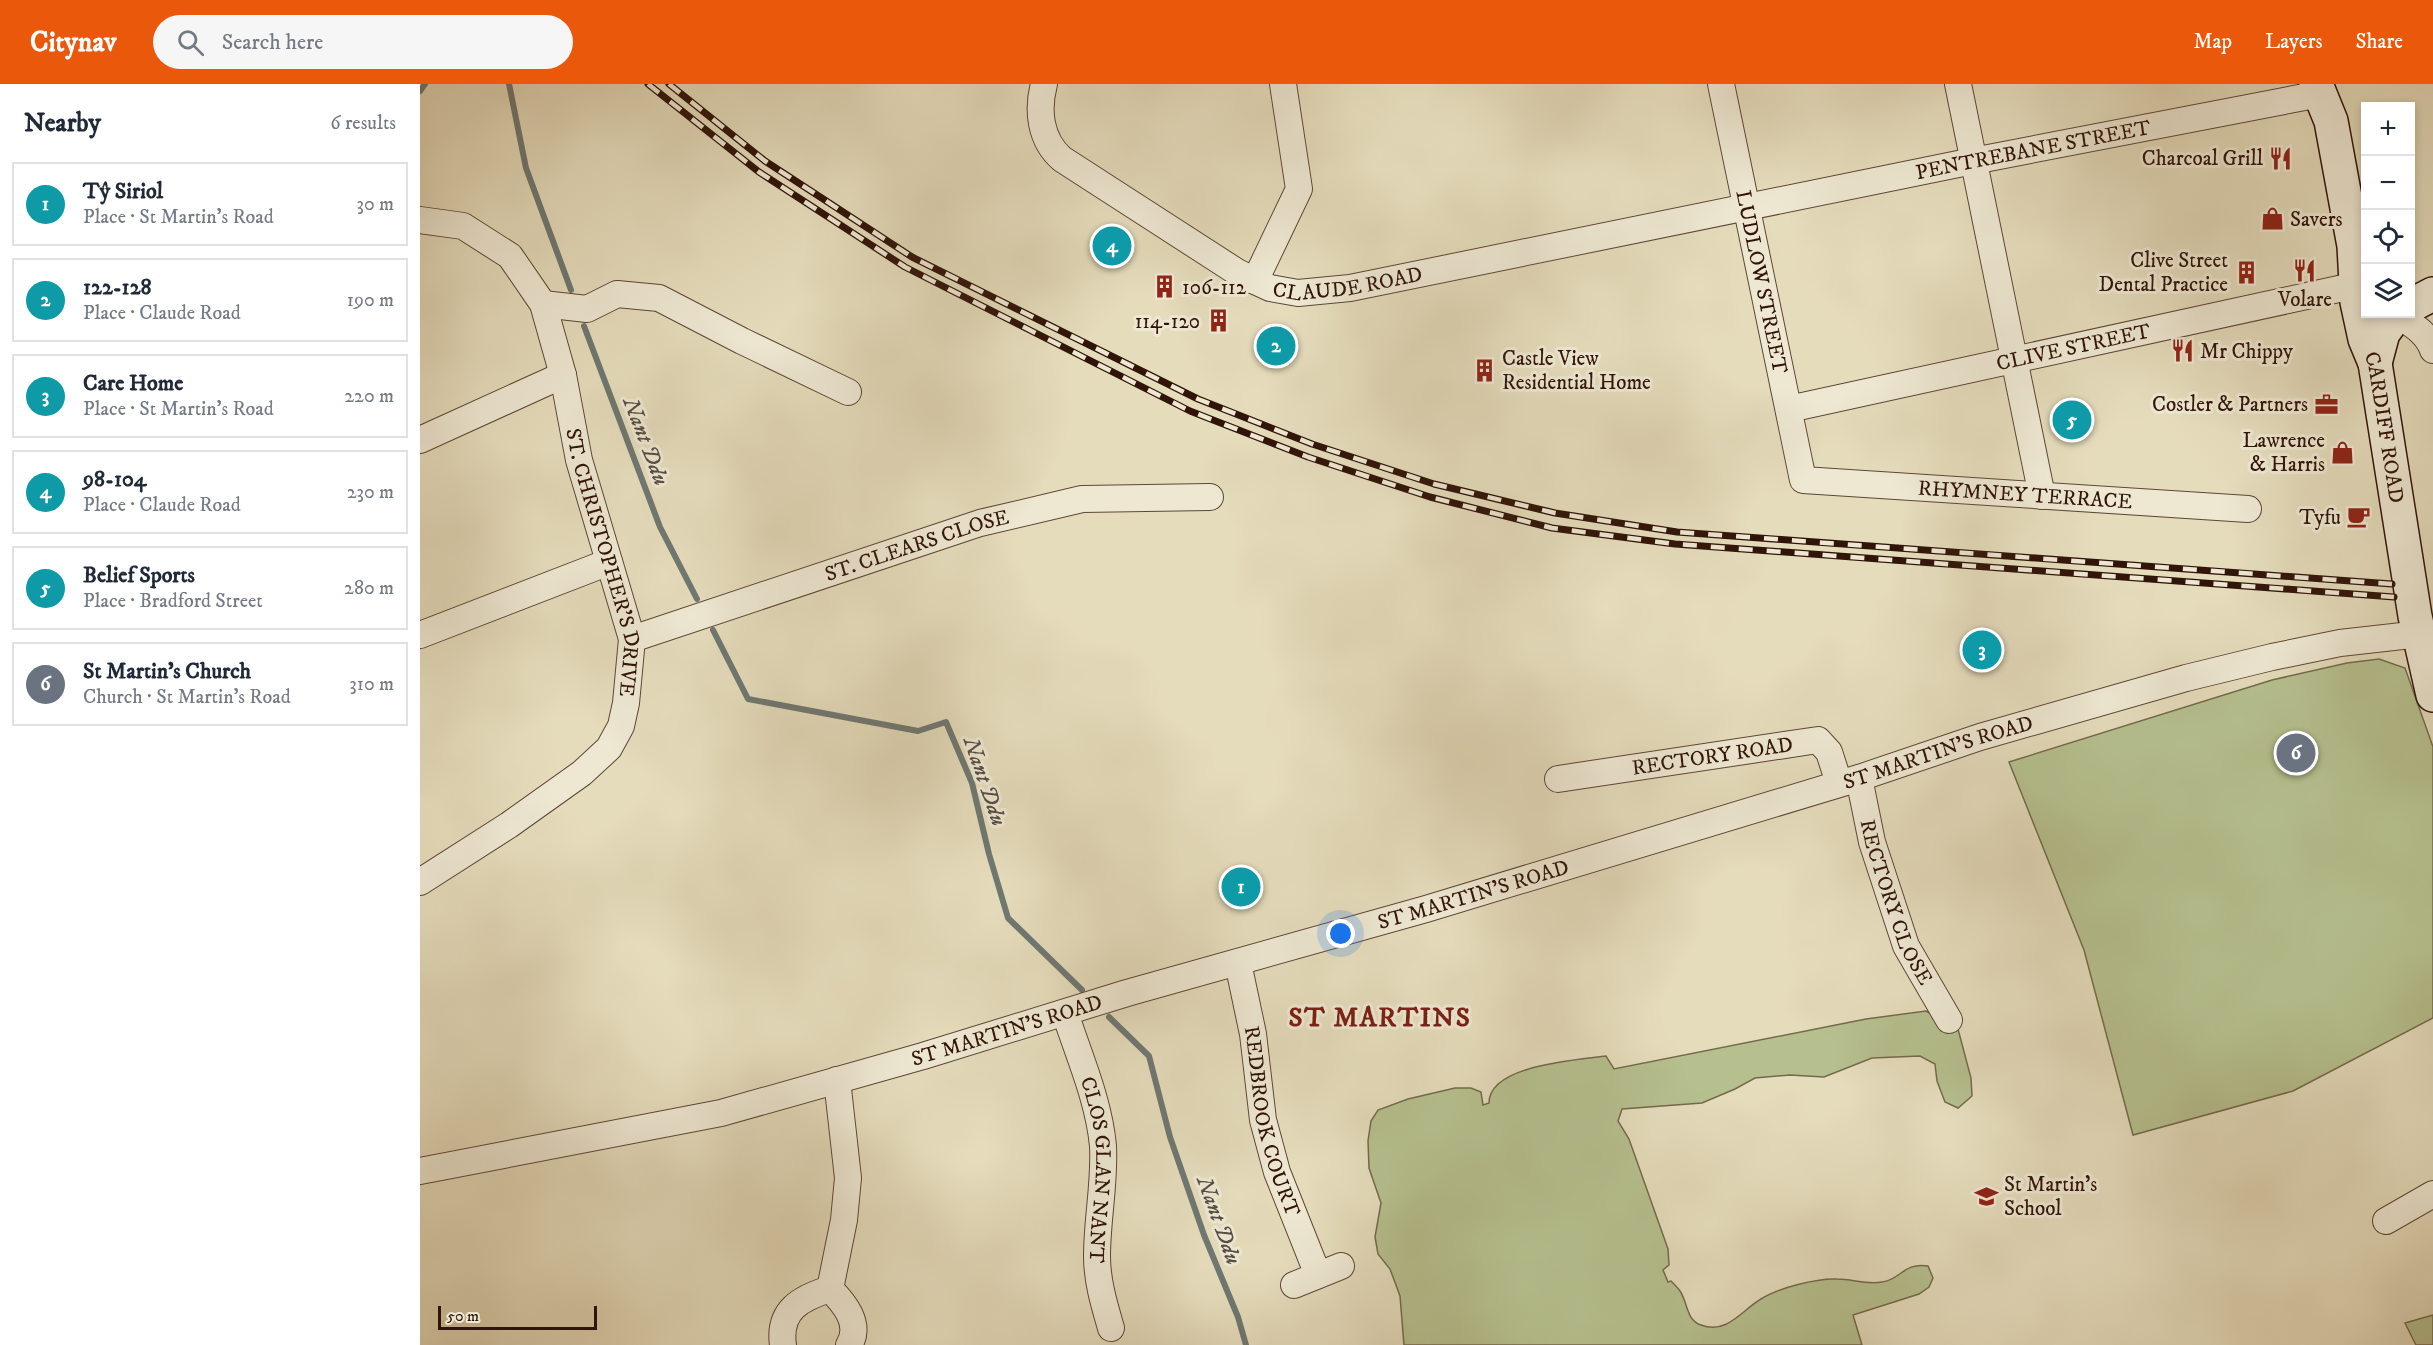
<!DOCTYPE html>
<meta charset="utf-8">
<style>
:root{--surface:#fff;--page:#f6f6f7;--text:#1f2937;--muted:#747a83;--line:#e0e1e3;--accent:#ea580c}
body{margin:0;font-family:"IM FELL DW Pica",serif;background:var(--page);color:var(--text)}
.controls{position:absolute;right:18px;top:18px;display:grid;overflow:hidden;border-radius:0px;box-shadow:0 3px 9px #0003}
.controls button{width:54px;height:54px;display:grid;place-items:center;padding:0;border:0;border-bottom:2px solid var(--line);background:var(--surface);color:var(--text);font:30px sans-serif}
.scale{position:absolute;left:18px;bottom:15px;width:159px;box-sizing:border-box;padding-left:6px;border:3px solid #311409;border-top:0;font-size:16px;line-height:21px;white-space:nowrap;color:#311409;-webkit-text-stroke:4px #eee8d3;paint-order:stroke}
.you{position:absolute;left:921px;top:850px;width:21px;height:21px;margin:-15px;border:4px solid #fff;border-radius:50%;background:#1a73e8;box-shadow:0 0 0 9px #1a73e833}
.badge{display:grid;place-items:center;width:39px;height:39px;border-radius:50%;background:var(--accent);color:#fff;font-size:20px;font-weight:700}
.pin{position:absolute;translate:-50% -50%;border:3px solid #fff;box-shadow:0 2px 6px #0006}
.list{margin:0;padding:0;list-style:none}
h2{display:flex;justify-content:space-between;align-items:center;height:78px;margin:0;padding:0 24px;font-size:26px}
h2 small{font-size:20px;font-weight:400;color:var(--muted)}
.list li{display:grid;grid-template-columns:39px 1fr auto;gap:18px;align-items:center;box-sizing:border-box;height:84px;margin:0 12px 12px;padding:0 12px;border:2px solid var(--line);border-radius:0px}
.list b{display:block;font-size:22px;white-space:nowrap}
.list p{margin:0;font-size:20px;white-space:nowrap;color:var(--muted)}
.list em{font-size:20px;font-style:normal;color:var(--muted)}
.icon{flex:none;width:33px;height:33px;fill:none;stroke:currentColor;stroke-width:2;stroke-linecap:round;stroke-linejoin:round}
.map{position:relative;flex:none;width:2013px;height:1261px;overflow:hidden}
header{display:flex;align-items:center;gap:36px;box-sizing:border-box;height:84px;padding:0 30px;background:var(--accent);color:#fff}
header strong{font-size:28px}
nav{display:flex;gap:33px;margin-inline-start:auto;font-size:21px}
.search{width:420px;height:54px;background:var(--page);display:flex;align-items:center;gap:15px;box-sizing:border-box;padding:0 21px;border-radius:33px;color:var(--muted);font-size:22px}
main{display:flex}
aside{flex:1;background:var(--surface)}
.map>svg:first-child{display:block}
.green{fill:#b6c08f;stroke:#746a4c;stroke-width:1.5}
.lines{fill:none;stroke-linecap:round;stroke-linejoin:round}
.stream{stroke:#6f7872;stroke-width:6}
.minor-casing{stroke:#5e4636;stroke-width:28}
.secondary-casing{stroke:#311409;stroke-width:36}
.minor{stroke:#eee8d3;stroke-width:26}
.secondary{stroke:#eee8d3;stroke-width:33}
.rail-casing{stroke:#311409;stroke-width:7}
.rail{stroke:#eee8d3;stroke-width:4.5;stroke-dasharray:14;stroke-linecap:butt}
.labels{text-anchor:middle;stroke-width:6;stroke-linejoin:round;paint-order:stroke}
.street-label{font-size:21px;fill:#311409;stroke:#eee8d3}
.poi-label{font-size:21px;fill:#311409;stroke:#eee8d3;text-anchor:end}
.water-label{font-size:22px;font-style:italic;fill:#554e46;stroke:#eee8d3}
.district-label{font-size:27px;font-weight:bold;letter-spacing:1.5px;fill:#7a1f14;stroke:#eee8d3}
</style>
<header>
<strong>Citynav</strong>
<div class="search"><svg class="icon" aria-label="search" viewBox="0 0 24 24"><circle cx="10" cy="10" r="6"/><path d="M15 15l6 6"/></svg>Search here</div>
<nav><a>Map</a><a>Layers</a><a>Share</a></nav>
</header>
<main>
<aside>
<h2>Nearby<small>6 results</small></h2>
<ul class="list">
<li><span class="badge" style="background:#0f9aa8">1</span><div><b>Tŷ Siriol</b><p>Place · St Martin's Road</p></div><em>30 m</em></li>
<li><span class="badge" style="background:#0f9aa8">2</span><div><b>122-128</b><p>Place · Claude Road</p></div><em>190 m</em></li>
<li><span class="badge" style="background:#0f9aa8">3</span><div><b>Care Home</b><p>Place · St Martin's Road</p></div><em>220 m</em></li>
<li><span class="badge" style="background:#0f9aa8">4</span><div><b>98-104</b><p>Place · Claude Road</p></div><em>230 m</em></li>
<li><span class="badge" style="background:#0f9aa8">5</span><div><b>Belief Sports</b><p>Place · Bradford Street</p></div><em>280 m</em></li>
<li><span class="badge" style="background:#6b7280">6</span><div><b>St Martin's Church</b><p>Church · St Martin's Road</p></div><em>310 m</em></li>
</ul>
</aside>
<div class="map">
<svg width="2013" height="1261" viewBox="0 0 2013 1261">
<rect width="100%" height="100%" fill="#e5dcbc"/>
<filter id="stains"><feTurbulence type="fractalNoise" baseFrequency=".00333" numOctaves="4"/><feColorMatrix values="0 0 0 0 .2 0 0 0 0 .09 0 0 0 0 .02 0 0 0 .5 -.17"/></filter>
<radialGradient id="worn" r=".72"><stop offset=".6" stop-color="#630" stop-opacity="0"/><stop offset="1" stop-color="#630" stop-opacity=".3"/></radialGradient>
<!-- green -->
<path class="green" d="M1959,575L1985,584L2013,663V934L1873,1007L1713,1051L1664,866L1589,678L1852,596L1927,579Z
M1506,927L1538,945L1551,994L1552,1012L1538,1024L1525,1018L1517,997L1515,980L1500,972L1452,974L1404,993L1370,991L1335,994L1315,1005L1282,1019L1202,1025L1198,1037L1209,1055L1248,1165L1249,1181L1243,1186L1248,1198L1251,1197C1254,1200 1258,1204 1260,1207C1268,1219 1266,1236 1281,1241C1307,1251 1322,1226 1341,1215C1358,1204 1397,1194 1417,1195C1433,1195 1446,1201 1462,1198C1481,1196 1483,1178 1508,1182L1513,1194L1509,1203L1499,1210L1433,1231L1442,1261H984L980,1212L970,1185L958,1170L955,1153L961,1119L949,1084L948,1057L951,1037L958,1026L988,1015L1035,1004H1051L1061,1008L1063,1021L1069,1019C1069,981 1157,976 1186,972L1194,985L1446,935Z
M2013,1231V1261H1996L1985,1239Z"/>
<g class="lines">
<!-- stream -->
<path class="stream" d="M89,0L106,84L151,206
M0,7L5,0
M164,242L240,443L277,515
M293,546L328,615L498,647L526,638L552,699L569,770L588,834L662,906
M689,933L729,972L750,1053L784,1151L818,1233L826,1261"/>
<defs>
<g id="minor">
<path id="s1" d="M624,0C617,26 620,56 642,75L817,188L835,197L850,204L878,209L930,204L1553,77L1900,10"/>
<path id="s2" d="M1301,0L1383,396L1828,425"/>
<path d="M1538,0L1622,412"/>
<path id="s3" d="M0,136L43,142L90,172L123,220L143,291L159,376L212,555L206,619L201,642L189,664L162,689L89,741L0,798"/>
<path d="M835,197L879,105L863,0"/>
<path d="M123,220L167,225L197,210L239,214L322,257L428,308"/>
<path d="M1976,230C1991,240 2007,248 2013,266"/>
<path id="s4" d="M1369,325L1937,201"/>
<path d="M0,356L143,291"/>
<path d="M0,551L189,478"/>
<path id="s5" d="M212,555L560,439L662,415L790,413"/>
<path id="s6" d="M1439,694L1452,758L1486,862L1529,936"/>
<path id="s7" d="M1138,695L1398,656L1409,668L1419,699"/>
<path id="s8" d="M818,879L833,950L843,1036L857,1088L898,1191"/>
<path id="s9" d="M645,929C659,972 679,1017 683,1062C685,1099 677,1135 677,1172C677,1197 684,1220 691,1244"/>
<path id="s10" d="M0,1087L301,1029L503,972L707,909L1006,825L1439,694L1560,653L1766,594L1852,573L1920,559L2000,550"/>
<path d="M1966,1137L2013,1110"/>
<path d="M874,1201L921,1182"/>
<path d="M410,1205L424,1136L428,1094L417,996"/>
<path d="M410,1205C424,1219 442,1240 429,1261"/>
<path d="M363,1261C358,1226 381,1214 410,1205"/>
</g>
<g id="secondary">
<path id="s11" d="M1896,0L1911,37L1934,162L1937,218L1945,255L1955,279L1995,532L2013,611"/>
<path d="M1990,222L2013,210"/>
<path d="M1955,279L1963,249L1977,230"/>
</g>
</defs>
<!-- minor casing -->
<use href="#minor" class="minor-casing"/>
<!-- secondary casing -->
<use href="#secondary" class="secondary-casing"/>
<!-- minor -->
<use href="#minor" class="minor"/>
<!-- secondary -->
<use href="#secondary" class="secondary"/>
<defs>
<path id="rail" d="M228,0L339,88L485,183L770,327L888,373L1010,413L1132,444L1255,460L1974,513
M249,0L345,77L492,173L778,315L892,360L1014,400L1135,429L1257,448L1972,500"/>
</defs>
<!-- rail casing -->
<use href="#rail" class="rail-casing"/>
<!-- rail -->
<use href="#rail" class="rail"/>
</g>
<!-- icons -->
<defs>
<symbol id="restaurant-bare" viewBox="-9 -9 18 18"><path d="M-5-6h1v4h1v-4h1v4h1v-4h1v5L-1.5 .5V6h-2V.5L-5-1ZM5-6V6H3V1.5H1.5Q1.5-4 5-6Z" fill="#8f2418" stroke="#eee8d3" stroke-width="2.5" paint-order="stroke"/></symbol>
<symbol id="shop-bare" viewBox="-9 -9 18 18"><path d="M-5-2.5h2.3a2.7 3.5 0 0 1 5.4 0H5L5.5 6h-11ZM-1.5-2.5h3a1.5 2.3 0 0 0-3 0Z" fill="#8f2418" stroke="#eee8d3" stroke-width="2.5" paint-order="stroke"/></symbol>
<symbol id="building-bare" viewBox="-9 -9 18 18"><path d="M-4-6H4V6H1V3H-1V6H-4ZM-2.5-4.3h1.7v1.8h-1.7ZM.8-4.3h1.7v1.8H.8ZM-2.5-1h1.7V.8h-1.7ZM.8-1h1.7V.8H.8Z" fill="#8f2418" stroke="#eee8d3" stroke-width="2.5" paint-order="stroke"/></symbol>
<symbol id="office-bare" viewBox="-9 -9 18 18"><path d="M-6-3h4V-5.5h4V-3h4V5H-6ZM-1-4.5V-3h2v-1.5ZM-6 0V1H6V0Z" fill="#8f2418" stroke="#eee8d3" stroke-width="2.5" paint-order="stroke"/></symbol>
<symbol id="cafe-bare" viewBox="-9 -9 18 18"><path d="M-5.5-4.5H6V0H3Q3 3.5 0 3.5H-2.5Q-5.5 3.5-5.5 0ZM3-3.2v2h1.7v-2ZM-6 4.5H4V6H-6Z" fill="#8f2418" stroke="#eee8d3" stroke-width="2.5" paint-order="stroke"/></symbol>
<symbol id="school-bare" viewBox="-9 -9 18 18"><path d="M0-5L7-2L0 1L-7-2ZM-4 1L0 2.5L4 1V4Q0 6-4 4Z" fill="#8f2418" stroke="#eee8d3" stroke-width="2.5" paint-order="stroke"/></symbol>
</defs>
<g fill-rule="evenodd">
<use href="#restaurant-bare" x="1844" y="58" width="33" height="33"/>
<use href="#shop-bare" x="1836" y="118" width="33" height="33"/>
<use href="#restaurant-bare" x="1868" y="170" width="33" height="33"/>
<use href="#building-bare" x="1810" y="172" width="33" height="33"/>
<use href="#building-bare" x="728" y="186" width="33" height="33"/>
<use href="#building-bare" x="782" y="220" width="33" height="33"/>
<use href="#restaurant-bare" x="1746" y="250" width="33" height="33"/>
<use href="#building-bare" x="1048" y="270" width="33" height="33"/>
<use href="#office-bare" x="1890" y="304" width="33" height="33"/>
<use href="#shop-bare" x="1906" y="352" width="33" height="33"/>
<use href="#cafe-bare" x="1922" y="416" width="33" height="33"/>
<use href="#school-bare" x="1550" y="1096" width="33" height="33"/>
</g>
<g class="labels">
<!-- street labels -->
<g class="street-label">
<text dy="7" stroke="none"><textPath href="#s1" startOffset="1104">PENTREBANE STREET</textPath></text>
<text dy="7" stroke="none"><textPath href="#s1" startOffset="405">CLAUDE ROAD</textPath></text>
<text dy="7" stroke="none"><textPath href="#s2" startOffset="202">LUDLOW STREET</textPath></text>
<text dy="7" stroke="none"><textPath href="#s4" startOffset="291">CLIVE STREET</textPath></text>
<text dy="7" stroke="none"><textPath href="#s11" startOffset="352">CARDIFF ROAD</textPath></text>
<text dy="7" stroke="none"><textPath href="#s2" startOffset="627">RHYMNEY TERRACE</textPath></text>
<text dy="7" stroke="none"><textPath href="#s5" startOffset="300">ST. CLEARS CLOSE</textPath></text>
<text dy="7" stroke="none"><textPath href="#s3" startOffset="424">ST. CHRISTOPHER'S DRIVE</textPath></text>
<text dy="7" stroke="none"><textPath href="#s10" startOffset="1576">ST MARTIN'S ROAD</textPath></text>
<text dy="7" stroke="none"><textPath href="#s7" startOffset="156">RECTORY ROAD</textPath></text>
<text dy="7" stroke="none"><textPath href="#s10" startOffset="1090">ST MARTIN'S ROAD</textPath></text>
<text dy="7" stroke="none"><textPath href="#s6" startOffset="130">RECTORY CLOSE</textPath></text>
<text dy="7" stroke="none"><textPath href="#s10" startOffset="604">ST MARTIN'S ROAD</textPath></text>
<text dy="7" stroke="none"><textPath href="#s8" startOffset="162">REDBROOK COURT</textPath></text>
<text dy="7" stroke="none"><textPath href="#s9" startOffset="162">CLOS GLAN NANT</textPath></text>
</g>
<!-- poi labels -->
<g class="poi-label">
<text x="1843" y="81">Charcoal Grill</text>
<text x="1870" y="142" text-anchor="start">Savers</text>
<text x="1808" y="183">Clive Street<tspan x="1808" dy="24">Dental Practice</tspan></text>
<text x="762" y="210" text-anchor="start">106-112</text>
<text x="1885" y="222" text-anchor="middle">Volare</text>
<text x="780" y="244">114-120</text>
<text x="1780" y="274" text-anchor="start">Mr Chippy</text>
<text x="1082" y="281" text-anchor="start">Castle View<tspan x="1082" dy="24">Residential Home</tspan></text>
<text x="1888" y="327">Costler &amp; Partners</text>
<text x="1905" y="363">Lawrence<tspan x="1905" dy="24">&amp; Harris</tspan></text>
<text x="1921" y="440">Tyfu</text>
<text x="1584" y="1107" text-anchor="start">St Martin's<tspan x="1584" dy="24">School</tspan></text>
</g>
<!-- water labels -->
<g class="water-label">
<text transform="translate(227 357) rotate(69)" y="8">Nant Ddu</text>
<text transform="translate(566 697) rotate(71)" y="8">Nant Ddu</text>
<text transform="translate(800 1136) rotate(70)" y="8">Nant Ddu</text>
</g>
<!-- district labels -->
<g class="district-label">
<text x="960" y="942">ST MARTINS</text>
</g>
</g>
<rect width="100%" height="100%" filter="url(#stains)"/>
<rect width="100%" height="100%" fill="url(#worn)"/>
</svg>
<div class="controls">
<button>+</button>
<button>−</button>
<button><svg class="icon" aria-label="locate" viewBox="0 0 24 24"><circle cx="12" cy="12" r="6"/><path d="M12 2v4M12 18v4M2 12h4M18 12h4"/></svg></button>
<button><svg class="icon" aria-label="layers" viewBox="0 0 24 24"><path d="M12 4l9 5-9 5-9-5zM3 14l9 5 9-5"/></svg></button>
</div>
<div class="scale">50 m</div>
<div class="you"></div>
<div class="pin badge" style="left:821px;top:803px;background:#0f9aa8">1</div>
<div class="pin badge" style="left:856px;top:262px;background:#0f9aa8">2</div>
<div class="pin badge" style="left:1562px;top:566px;background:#0f9aa8">3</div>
<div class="pin badge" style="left:692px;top:162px;background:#0f9aa8">4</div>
<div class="pin badge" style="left:1652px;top:336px;background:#0f9aa8">5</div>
<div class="pin badge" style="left:1876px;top:669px;background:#6b7280">6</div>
</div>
</main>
